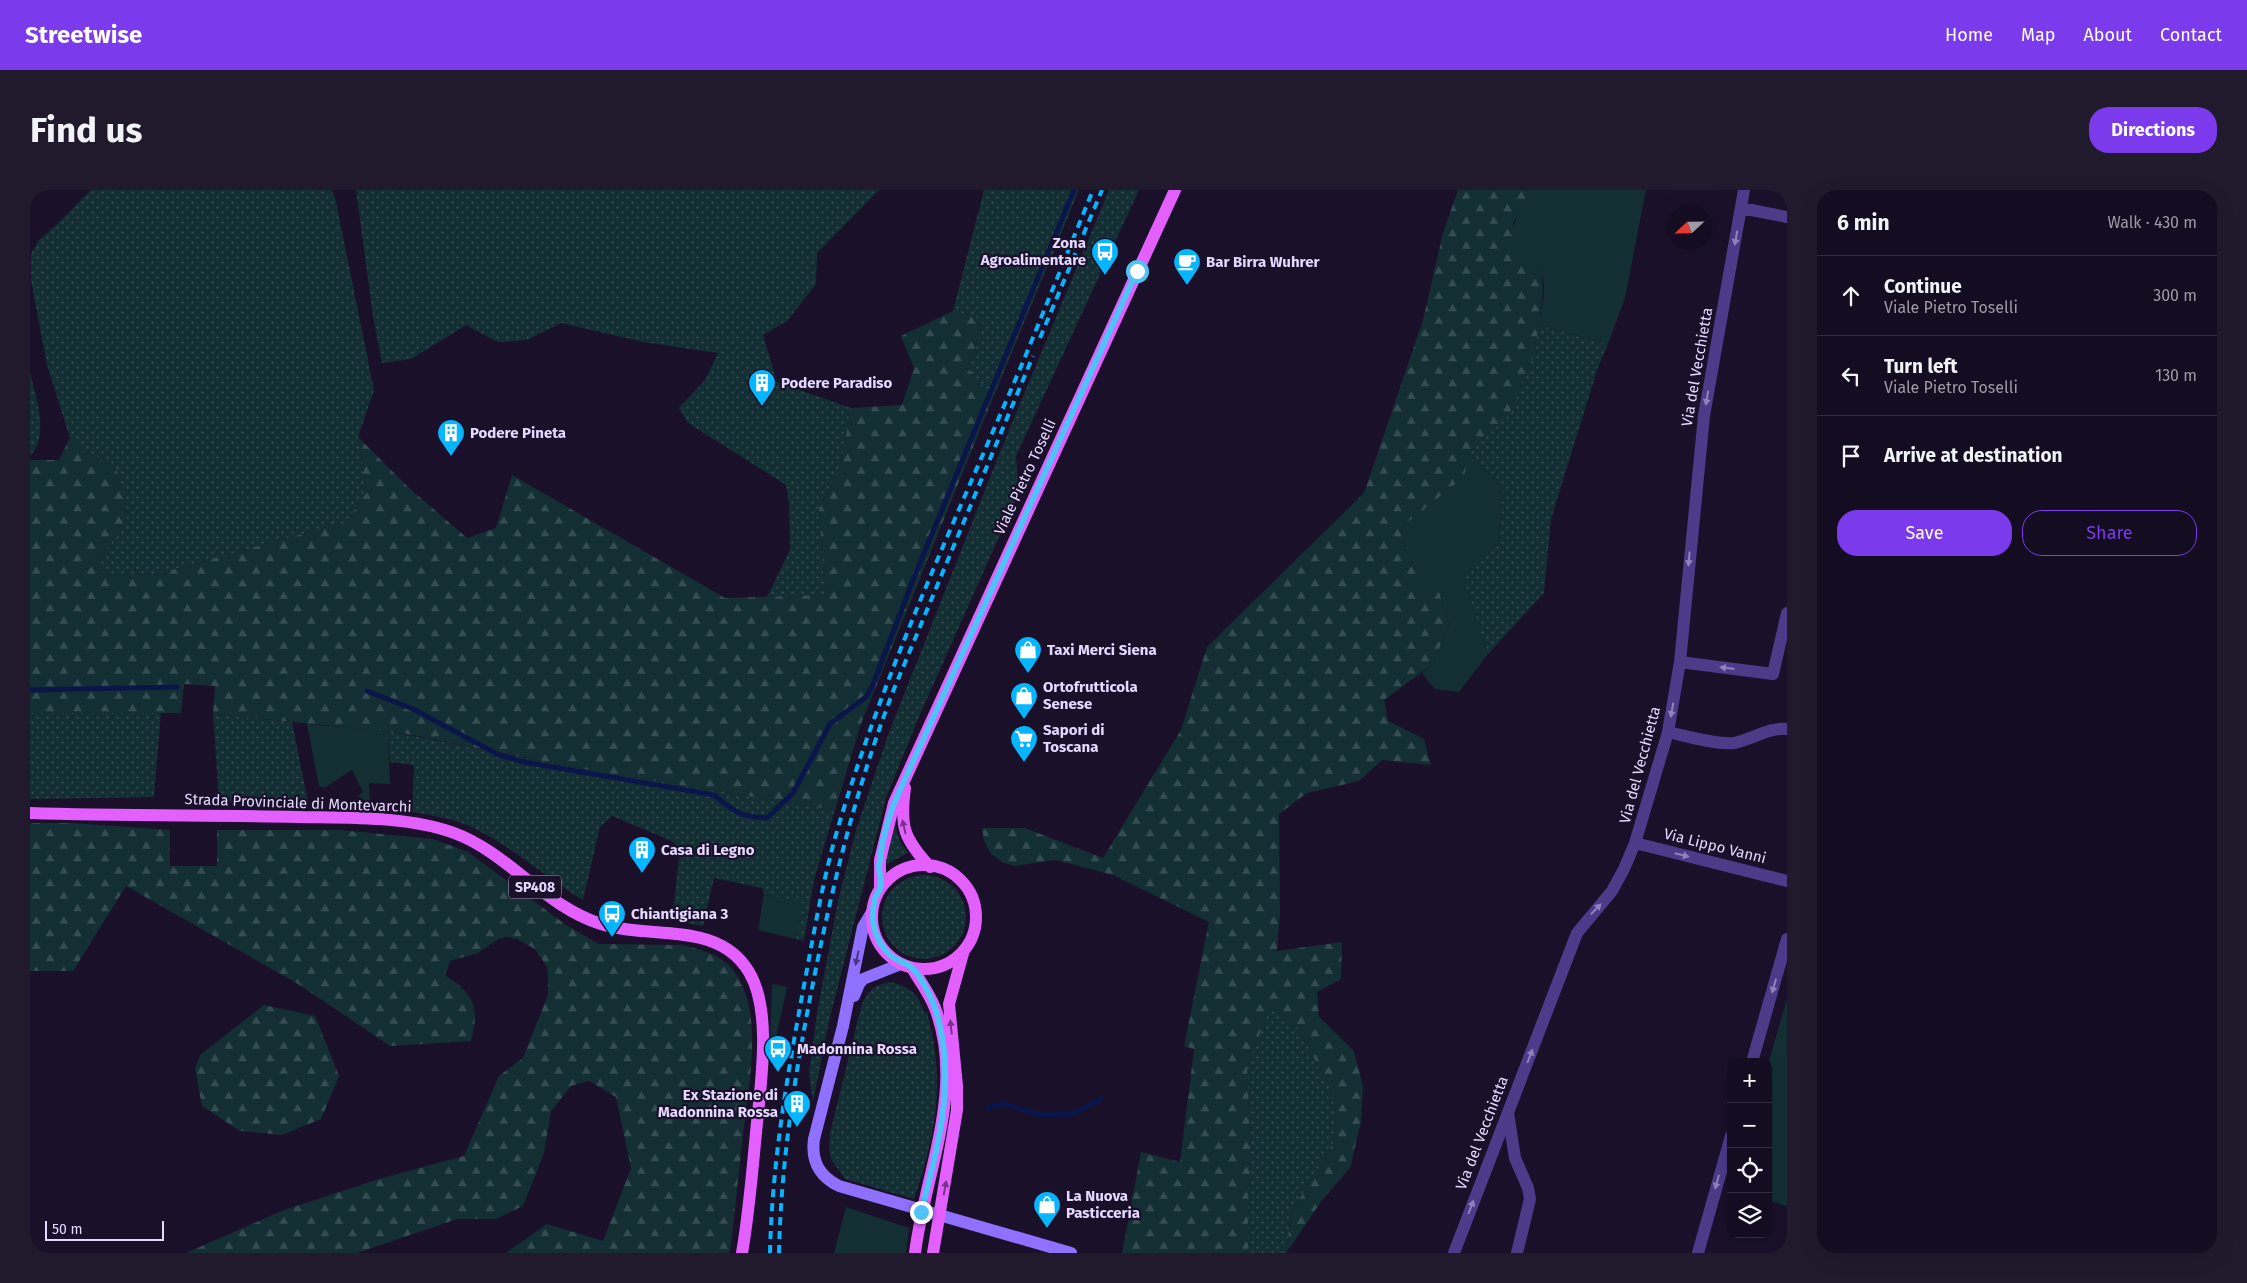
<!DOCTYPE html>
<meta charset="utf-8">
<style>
:root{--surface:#140c20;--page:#211a2d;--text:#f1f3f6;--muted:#9d9ba5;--line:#332c3e;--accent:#7c3aed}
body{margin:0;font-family:"Fira Sans",sans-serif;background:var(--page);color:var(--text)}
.controls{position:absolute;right:15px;bottom:15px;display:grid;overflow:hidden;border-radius:10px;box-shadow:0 5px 20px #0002}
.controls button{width:45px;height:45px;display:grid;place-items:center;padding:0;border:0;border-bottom:1px solid var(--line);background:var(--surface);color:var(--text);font:25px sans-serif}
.compass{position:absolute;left:1637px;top:15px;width:45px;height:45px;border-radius:50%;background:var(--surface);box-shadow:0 5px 20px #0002;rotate:248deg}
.scale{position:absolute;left:15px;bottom:12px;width:119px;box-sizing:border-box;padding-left:5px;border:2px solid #e5d9ff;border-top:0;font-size:14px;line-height:18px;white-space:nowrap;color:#e5d9ff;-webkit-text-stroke:4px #1a102a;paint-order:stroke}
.stop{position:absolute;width:15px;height:15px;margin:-11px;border:4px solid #4fc3f7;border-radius:50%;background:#fff}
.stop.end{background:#4fc3f7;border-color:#fff;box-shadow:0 1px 5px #0008}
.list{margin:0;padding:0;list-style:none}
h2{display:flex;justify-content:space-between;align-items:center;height:65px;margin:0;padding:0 20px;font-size:21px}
h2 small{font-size:16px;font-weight:400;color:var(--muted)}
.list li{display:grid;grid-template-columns:32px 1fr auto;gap:15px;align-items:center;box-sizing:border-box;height:80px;padding:0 20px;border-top:1px solid var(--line)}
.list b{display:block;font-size:19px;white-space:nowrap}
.list p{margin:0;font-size:16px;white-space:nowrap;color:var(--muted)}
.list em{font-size:16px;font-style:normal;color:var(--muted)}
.actions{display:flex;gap:10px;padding:15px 20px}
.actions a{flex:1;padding:11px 0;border:1px solid var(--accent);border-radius:20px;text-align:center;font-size:18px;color:var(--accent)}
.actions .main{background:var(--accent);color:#fff}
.icon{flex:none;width:28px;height:28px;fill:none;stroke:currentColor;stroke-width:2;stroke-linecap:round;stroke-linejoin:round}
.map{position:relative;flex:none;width:1757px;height:1063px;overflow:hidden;border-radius:20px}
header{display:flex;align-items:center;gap:30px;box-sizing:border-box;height:70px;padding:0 25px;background:var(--accent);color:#fff}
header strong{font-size:24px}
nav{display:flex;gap:28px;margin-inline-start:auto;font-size:18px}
.intro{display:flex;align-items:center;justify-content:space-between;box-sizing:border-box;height:120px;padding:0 30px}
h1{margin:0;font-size:35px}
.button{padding:12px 22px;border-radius:20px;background:var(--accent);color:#fff;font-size:18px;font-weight:700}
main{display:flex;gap:30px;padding:0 30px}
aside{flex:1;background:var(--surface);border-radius:20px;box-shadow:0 5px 20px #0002}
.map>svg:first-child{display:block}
.grass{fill:url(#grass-dots)}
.forest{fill:url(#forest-firs)}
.green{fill:#132f34}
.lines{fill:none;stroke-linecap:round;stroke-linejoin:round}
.stream{stroke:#0a1549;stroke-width:5}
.street{stroke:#4d3b89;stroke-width:12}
.secondary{stroke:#9070ff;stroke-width:12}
.primary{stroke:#e360ff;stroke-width:12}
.rail{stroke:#05b5ff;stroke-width:4;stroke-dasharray:8 6;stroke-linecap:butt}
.oneway{fill:#9182be}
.oneway2{fill:#74348a}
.oneway3{fill:#49367f}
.route{stroke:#4fc3f7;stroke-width:6}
.labels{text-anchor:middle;stroke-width:4.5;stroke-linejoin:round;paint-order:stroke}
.shield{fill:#1a102a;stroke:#a89dbf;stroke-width:1}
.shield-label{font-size:14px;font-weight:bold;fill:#e5d9ff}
.poi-label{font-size:15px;font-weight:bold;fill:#e5d9ff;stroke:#1a102a;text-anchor:start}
.street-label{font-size:15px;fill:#e5d9ff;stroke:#1a102a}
</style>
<header>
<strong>Streetwise</strong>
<nav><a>Home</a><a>Map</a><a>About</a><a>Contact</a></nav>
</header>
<div class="intro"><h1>Find us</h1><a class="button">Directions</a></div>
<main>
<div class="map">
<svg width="1757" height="1063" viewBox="0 0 1757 1063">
<defs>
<pattern id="grass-dots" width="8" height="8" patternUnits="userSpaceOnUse" patternTransform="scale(1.25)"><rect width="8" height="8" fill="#132f34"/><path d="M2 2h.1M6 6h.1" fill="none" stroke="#354d52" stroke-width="1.8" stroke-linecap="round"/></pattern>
<pattern id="forest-firs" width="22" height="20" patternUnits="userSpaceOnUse" patternTransform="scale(1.25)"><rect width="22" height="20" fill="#132f34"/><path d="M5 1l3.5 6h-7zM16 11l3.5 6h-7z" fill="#354d52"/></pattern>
</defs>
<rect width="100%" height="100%" fill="#1a102a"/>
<!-- grass -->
<path class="grass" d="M61,0H301L305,7L344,200L328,247L337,302L316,332L127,384L74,386L70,370L98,325L87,281L40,248L17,175L1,91V64L9,50L26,35Z
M326,0H849L787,63L786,94L757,131L733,145L747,192L821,218L810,277L789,319L795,405L737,407L760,360L759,313L756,295L658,233L649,218L675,190L688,163L613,152L531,133L497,150L468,152L436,135L381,169L352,173L343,126Z
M954,0H1049L963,208L939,179L953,130L923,121Z
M1079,0H1109L986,266L989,302L888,529L856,608L799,831L783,912L779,883L787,823L808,711L826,640L858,545L972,257Z
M1509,135L1578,154L1568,177L1521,329L1514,403L1458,464L1432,386L1469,354L1473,298L1439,264L1440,261L1478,225L1503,168Z
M0,183C6,207 20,245 0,266Z
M131,522L124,607L0,609V523Z
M183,524L262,532L278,613L189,611Z
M358,541L553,579L805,620L784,690L774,751L765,749L773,714L734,704L732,698L684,688L673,736L642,730L649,669L644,652L582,626L570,637L553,710C516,687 477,653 439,636C420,628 401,625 382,622L384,575L360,572Z
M864,634L870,651L878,663L855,675Z
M852 727a42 42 0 1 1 84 0a42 42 0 1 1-84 0Z
M860,792C879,796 889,804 894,823L897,822C901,839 905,855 906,872C911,917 899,966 884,1009L815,989L801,969L799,958L800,943L831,817C837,801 844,795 860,792Z
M1240,817L1270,839L1289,878L1300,896L1305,924L1303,954L1261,1023L1256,1063H1218V996L1221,968L1217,877Z"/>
<!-- forest -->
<path class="forest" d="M1428,0H1503L1483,33L1490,62L1504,73L1512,83L1513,102L1509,135L1503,168L1478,226L1440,261L1435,287L1372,337L1409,401L1419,434L1403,474L1354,510L1358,531L1394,549L1401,575L1352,570L1329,591L1277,603L1249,624L1250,723L1247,761L1312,752L1311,789L1287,802L1289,827L1324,861L1333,896L1331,932L1320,978L1293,1009L1256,1063L1261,1023L1303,954L1305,924L1300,896L1289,878L1270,839L1240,818L1217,877L1221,968L1218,996V1063H1092L1111,962L1150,972L1164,859L1154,856L1179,732L1083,685L1025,670L985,676L972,672L961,664L954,651L952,638H995L1073,668L1151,540L1177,457L1334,303L1393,130L1413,43Z
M923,121L953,130L939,179L963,208L831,534L805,620L553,579L372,543L183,524L185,496L154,494L151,523H0V270H29L40,248L87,281L98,325L70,370L74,386L127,384L316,332L337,302L328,247L378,297L437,348L466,338L482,285L695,408L795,405L789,319L810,277L821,218L872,215L884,178L871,146Z
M0,633H42L140,640V676H187V640H310L403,649L438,662L536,735L569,754L651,755C670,759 692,765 704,781C735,823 718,897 713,945C709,981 705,1018 701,1055L699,1063H476L517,1034L573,1051L601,978L586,907L559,891L541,896L521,921L514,963L493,1016L466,1029H427L327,1063H156L254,1020L349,989L434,966L469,886L493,868L518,805V788L517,777L505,759L487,749L477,747L468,749L448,763L420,771L415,785C444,804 450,817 441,851L360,856L268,794L96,696L43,781H0Z
M234,815L285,826L309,886L291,929L252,945L210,941L172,916L165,879L170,865Z"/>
<!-- green -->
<path class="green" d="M1503,0H1616L1595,108L1578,154L1509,135C1511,119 1517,99 1512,85C1508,74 1498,70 1491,63C1471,43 1492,18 1503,0Z
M1439,264L1473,298L1469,354L1433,386L1458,464L1429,502L1405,499L1392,483L1403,474L1419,434L1409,402L1391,403L1372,337L1434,287Z
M277,534L358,541L360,594L339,593L340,612L334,611L328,606L333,602L322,580L294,598L289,596Z
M734,704L774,714L765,749L728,740Z
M742,794L757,797L745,852L743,854L740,850Z
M1757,809V1016L1738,1010V874Z
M816,1017L879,1038L876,1063H804Z"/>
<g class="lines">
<!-- stream -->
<path class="stream" d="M0,500L147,497
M337,501L383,519L469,565L494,572L684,605C704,622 711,627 737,628L763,603L800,534L836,507L842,497L885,385L1044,0
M958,918L973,914L1012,925L1042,924L1071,909"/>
<!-- street -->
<path class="street" d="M1711,18L1757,27
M1650,472L1743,484L1757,423
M1638,542C1656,546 1686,555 1704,553C1721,550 1739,537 1757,539
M1605,653L1757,691
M1722,872L1757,749
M1478,923L1485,968L1498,998L1500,1009L1487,1063
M1424,1063L1547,743L1582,701L1594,679L1605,653L1638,542L1650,472L1674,226L1714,0
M1668,1063L1701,946"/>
<!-- secondary -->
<path class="secondary" d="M842,722L833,737L813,836L784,949C781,971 789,986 809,996L1041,1063
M824,806L829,794L833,789L871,774"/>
<!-- primary -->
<path class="primary" d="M875,598C870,636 873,648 900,677
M0,623C89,626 179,625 268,627C316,628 379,626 424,643C477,662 514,716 571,734C620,750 688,730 719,782C743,822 730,898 726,943C722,983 719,1023 712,1063
M842 727a52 52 0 1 1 104 0a52 52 0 1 1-104 0Z
M850,697V670L864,613L1145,0
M882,778C890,791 899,803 905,818C936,899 895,982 885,1063
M903,1063L927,920V896L919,814L934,760"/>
<!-- rail -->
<path class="rail" d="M1010,148L1072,0
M740,1063C742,971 758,881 775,790C785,737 794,683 810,631C858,471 930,320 995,167C1018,111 1040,56 1063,0
M749,1063C751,972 765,883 783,793C803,692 827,595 864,499L1003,166"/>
</g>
<!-- one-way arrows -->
<defs><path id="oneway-solid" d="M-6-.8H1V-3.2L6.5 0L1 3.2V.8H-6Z" transform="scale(1.25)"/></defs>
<g class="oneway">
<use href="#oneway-solid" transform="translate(1706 48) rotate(100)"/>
<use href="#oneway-solid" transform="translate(1677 208) rotate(100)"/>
<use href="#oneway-solid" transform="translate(1659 369) rotate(95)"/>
<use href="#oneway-solid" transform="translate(1697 478) rotate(-173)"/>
<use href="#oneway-solid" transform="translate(1642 520) rotate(100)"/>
<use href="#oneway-solid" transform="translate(1652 665) rotate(14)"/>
<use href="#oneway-solid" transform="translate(1566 719) rotate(-46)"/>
<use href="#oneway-solid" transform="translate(1744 796) rotate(106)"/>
<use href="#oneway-solid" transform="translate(1500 866) rotate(-69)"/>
<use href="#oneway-solid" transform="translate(1687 992) rotate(106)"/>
<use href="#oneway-solid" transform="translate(1441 1017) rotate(-69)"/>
</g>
<g class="oneway2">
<use href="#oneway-solid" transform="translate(874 637) rotate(-103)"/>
<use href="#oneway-solid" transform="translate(921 837) rotate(-96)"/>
<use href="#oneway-solid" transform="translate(915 998) rotate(-80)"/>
</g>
<use class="oneway3" href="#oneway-solid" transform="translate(827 768) rotate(102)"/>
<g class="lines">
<!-- route -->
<path class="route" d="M891,1022C908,955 927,890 906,821C903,811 890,784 882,778C875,772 866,771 859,764C844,749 840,729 845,708C846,705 849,702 850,698C852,692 849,683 849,676C851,655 857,632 864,613L1107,81"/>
</g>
<!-- icons -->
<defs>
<symbol id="bus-pin" viewBox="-11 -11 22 30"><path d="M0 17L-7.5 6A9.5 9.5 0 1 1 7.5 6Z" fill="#05b5ff" stroke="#1a102a"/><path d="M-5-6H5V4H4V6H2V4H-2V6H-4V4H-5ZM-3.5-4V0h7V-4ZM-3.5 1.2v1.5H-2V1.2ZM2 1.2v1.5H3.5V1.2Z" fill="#fff"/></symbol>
<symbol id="cafe-pin" viewBox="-11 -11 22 30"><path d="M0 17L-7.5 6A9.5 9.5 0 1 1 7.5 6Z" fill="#05b5ff" stroke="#1a102a"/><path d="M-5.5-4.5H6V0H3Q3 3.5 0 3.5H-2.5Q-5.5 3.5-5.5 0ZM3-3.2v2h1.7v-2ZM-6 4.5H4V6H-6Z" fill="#fff"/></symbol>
<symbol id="building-pin" viewBox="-11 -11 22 30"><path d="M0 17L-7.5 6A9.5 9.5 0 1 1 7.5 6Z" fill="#05b5ff" stroke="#1a102a"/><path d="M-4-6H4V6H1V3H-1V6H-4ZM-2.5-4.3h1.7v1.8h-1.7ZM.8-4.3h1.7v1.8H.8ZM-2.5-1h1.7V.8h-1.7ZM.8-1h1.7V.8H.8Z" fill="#fff"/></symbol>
<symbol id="shop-pin" viewBox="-11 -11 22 30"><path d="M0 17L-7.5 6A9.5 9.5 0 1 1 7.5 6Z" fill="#05b5ff" stroke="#1a102a"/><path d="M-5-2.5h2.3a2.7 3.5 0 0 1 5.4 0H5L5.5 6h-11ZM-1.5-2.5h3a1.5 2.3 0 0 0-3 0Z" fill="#fff"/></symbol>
<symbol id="supermarket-pin" viewBox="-11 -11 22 30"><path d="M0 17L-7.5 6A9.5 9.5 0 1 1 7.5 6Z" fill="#05b5ff" stroke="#1a102a"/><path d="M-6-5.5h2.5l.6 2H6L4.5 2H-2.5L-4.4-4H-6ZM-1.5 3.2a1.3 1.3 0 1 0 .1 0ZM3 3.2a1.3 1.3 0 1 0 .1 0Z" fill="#fff"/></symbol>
</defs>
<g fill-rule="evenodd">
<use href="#bus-pin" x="1059" y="46" width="32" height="43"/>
<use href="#cafe-pin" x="1141" y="56" width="32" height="43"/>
<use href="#building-pin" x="716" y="177" width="32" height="43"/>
<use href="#building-pin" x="405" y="227" width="32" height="43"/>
<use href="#shop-pin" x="982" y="444" width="32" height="43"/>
<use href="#shop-pin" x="978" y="490" width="32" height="43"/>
<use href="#supermarket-pin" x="978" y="533" width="32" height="43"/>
<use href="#building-pin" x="596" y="644" width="32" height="43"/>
<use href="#bus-pin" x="566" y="708" width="32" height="43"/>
<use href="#bus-pin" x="732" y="843" width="32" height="43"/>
<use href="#building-pin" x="751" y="898" width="32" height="43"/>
<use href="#shop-pin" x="1001" y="999" width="32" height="43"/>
</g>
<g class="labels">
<!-- shield labels -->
<rect class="shield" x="479" y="685.5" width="52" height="23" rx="4"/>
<g class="shield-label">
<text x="505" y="702">SP408</text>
</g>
<!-- poi labels -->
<g class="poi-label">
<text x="1056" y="58" text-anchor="end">Zona<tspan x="1056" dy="17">Agroalimentare</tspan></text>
<text x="1176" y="77">Bar Birra Wuhrer</text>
<text x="751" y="198">Podere Paradiso</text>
<text x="440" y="248">Podere Pineta</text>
<text x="1017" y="465">Taxi Merci Siena</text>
<text x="1013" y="502">Ortofrutticola<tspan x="1013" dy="17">Senese</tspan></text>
<text x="1013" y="545">Sapori di<tspan x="1013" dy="17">Toscana</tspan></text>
<text x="631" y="665">Casa di Legno</text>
<text x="601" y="729">Chiantigiana 3</text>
<text x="767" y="864">Madonnina Rossa</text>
<text x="748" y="910" text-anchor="end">Ex Stazione di<tspan x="748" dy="17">Madonnina Rossa</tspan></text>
<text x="1036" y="1011">La Nuova<tspan x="1036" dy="17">Pasticceria</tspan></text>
</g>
<!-- street labels -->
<g class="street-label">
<text transform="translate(1667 177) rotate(-80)" y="5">Via del Vecchietta</text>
<text transform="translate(995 287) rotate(-65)" y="5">Viale Pietro Toselli</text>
<text transform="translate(1610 575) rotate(-75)" y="5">Via del Vecchietta</text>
<text transform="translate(268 613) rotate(2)" y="5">Strada Provinciale di Montevarchi</text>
<text transform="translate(1685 656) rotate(14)" y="5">Via Lippo Vanni</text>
<text transform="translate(1452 943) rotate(-69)" y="5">Via del Vecchietta</text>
</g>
</g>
</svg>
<div class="controls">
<button>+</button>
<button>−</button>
<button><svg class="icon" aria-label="locate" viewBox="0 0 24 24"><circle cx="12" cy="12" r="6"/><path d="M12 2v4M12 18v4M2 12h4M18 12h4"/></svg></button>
<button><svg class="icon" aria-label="layers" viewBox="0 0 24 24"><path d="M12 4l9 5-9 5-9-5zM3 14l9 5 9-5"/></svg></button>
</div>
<svg class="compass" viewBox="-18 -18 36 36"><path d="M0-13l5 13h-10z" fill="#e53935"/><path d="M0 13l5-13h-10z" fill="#9d9ba5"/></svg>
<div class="scale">50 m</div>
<div class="stop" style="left:1107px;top:81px"></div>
<div class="stop end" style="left:891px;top:1022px"></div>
</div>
<aside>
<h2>6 min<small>Walk · 430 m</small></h2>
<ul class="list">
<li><svg class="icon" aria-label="ahead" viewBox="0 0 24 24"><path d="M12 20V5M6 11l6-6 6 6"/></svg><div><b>Continue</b><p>Viale Pietro Toselli</p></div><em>300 m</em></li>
<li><svg class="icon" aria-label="left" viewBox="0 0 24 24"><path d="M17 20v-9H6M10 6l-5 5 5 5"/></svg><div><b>Turn left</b><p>Viale Pietro Toselli</p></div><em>130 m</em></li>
<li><svg class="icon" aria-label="arrive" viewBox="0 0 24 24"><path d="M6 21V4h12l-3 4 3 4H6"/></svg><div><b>Arrive at destination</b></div></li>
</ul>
<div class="actions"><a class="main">Save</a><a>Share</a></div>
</aside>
</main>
